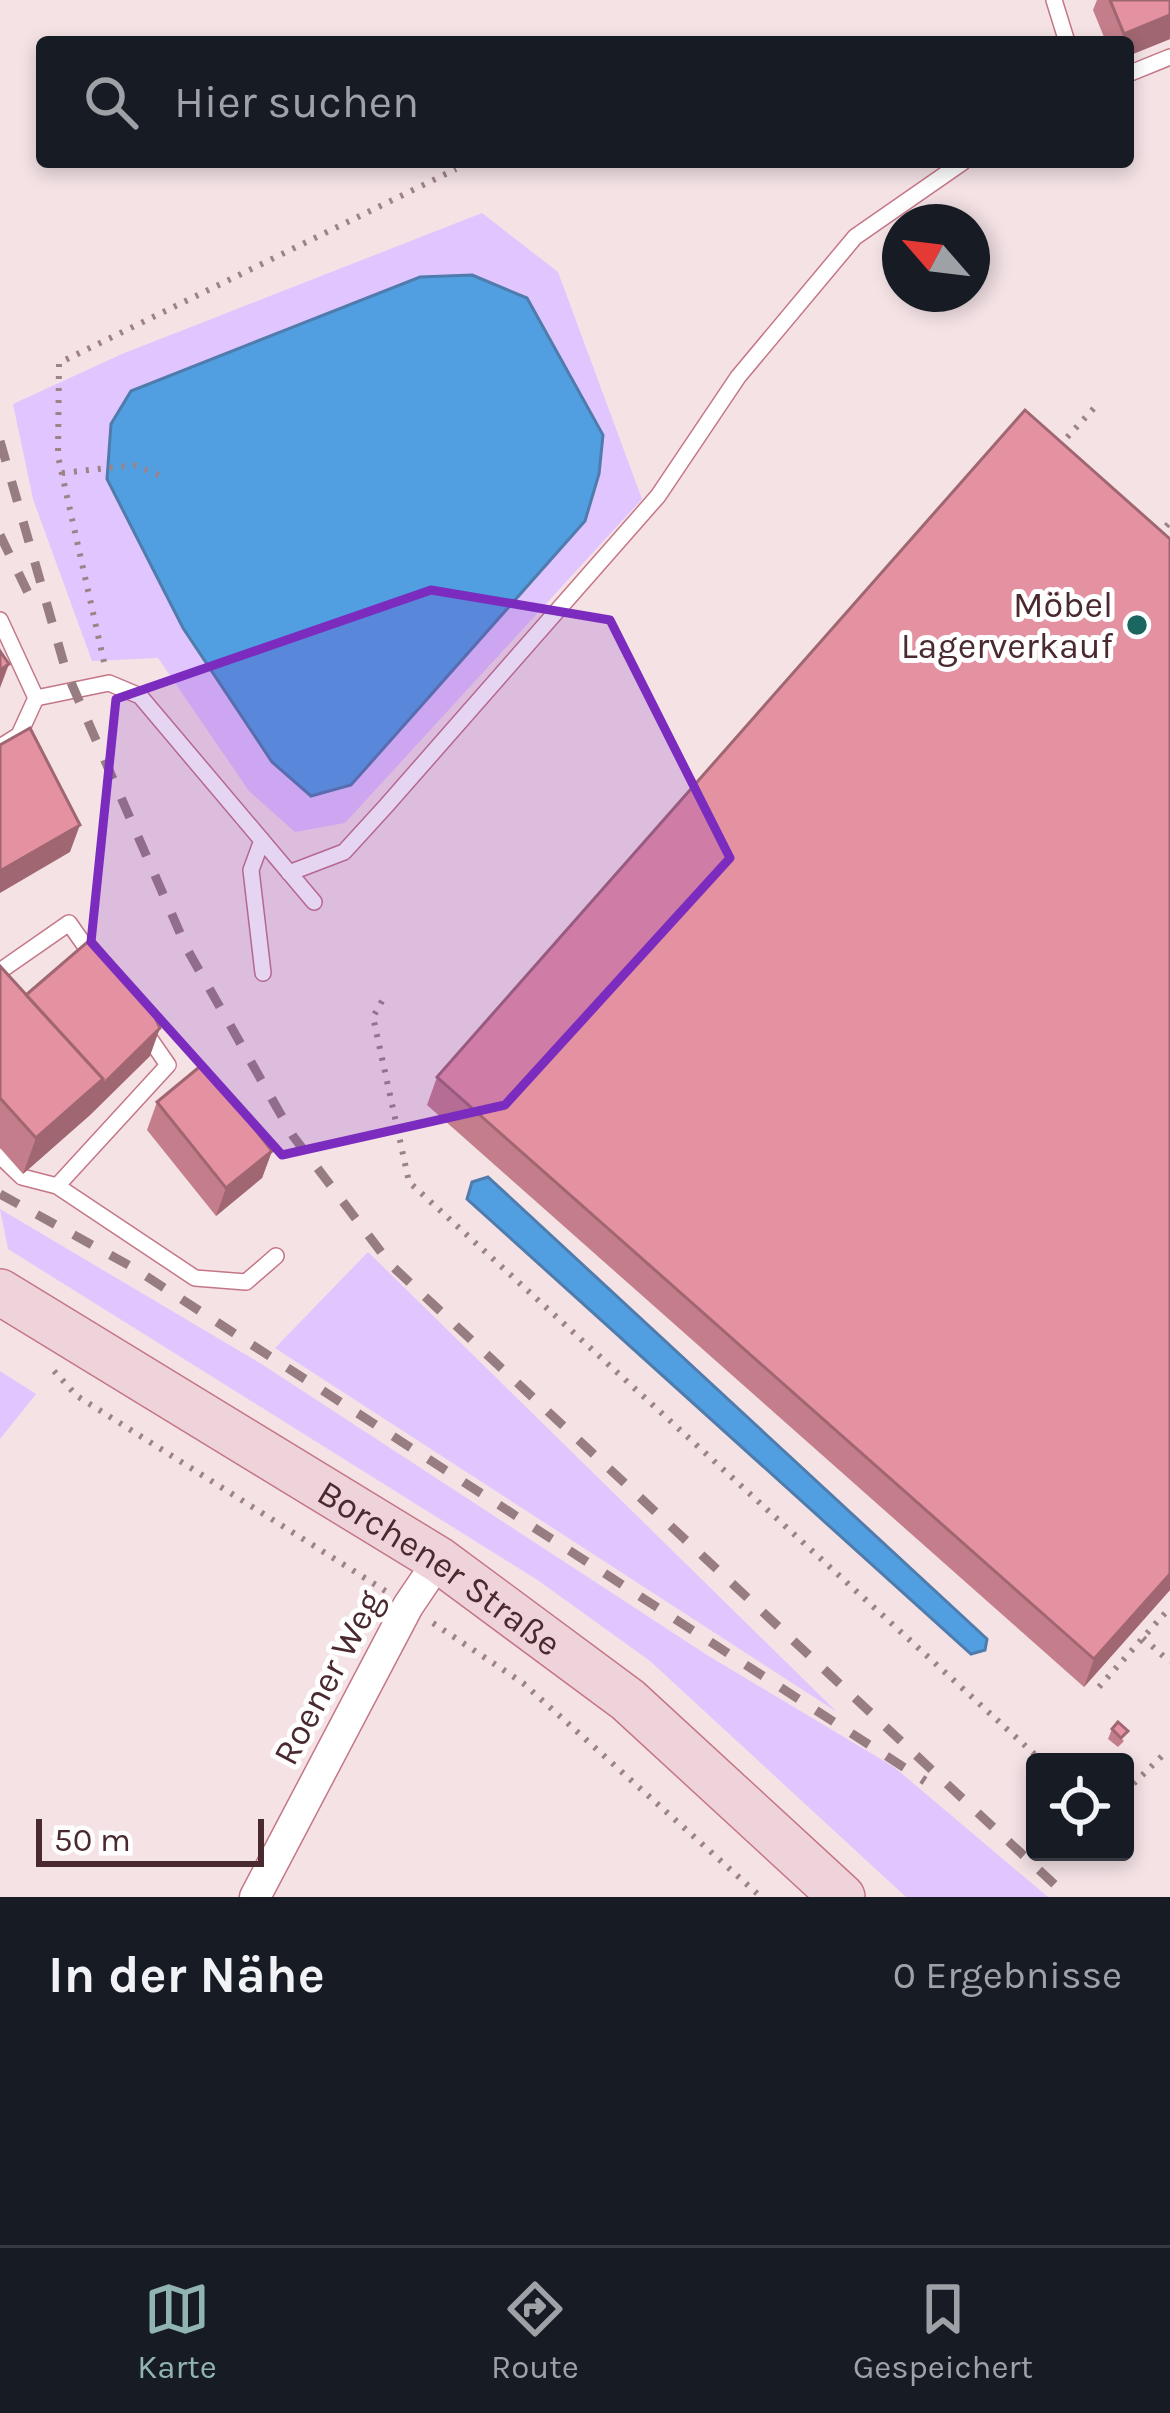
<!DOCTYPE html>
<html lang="de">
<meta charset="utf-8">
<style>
:root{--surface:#171b24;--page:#242831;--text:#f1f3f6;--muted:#9ea1a6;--line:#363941;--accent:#91b4b2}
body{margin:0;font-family:Karla,sans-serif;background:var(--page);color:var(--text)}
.controls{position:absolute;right:36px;bottom:36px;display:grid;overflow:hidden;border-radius:12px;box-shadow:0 6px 18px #0003}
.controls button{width:108px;height:108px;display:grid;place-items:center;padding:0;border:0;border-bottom:3px solid var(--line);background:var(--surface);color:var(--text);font:60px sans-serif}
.compass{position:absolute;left:882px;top:204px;width:108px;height:108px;border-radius:50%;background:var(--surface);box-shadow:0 6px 18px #0003;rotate:298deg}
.scale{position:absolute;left:36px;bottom:30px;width:228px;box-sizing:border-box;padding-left:12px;border:6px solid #4a292f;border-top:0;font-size:33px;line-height:42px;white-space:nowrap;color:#4a292f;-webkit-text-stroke:9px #fff;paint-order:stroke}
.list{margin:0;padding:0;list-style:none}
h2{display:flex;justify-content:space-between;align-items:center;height:156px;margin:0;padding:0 48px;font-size:51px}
h2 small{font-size:39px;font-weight:400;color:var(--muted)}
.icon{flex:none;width:66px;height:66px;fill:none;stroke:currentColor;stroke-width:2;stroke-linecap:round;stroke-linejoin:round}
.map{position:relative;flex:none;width:1170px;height:1897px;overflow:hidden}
.search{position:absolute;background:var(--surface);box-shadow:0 6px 18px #0003;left:36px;right:36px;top:36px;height:132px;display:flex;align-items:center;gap:30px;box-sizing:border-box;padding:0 42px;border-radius:12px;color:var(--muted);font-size:45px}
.sheet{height:348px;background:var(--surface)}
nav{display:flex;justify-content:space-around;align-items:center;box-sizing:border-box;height:168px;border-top:3px solid var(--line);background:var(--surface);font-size:33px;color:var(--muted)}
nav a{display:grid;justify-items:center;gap:6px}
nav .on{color:var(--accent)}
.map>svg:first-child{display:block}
.green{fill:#e1c5ff;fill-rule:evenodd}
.water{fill:#519fe1;stroke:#4f7cac;stroke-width:3}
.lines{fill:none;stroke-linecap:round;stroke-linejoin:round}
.lane-casing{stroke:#c57686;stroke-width:18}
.street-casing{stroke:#c57686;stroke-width:33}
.secondary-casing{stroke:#c57686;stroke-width:48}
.path{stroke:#9d8387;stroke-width:6;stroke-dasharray:3 9;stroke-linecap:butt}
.lane{stroke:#fff;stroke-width:15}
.street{stroke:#fff;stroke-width:30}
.secondary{stroke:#eed4da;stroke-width:45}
.rail{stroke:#977c81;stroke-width:9;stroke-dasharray:21 21;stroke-linecap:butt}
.wall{fill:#c47e8b}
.shaded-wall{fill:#a06671}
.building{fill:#e492a2;stroke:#a06671;stroke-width:3}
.marked{fill:#7b2cbf;fill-opacity:0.2;stroke:#7b2cbf;stroke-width:9;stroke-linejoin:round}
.poi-dot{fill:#1b6660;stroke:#fff;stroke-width:4.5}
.labels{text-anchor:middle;stroke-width:10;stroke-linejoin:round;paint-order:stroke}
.poi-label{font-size:36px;fill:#4a292f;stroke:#fff;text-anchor:end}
.street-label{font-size:36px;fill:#4a292f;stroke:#fff}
</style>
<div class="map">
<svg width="1170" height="1897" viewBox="0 0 1170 1897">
<rect width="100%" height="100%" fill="#f4e2e5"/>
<!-- green -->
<path class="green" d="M482,213L558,272L642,499L345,823L295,832L249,791L158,658L92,661L33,499L13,404L122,354ZM599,474L585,521L351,784L272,762L183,628L107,479Z
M0,1209L263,1365L707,1655L894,1767L1048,1897H906L650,1661L539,1581L8,1249Z
M368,1252L837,1712L275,1348Z
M0,1371L36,1394L0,1439Z"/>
<!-- water -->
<path class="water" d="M472,275L527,298L603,435L599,474L585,521L351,785L311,796L272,762L183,628L107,479L111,424L131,391L420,277Z
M488,1177L987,1639L985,1650L971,1654L467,1199L472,1182Z"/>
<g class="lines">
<defs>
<path id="lane" d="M1054,0L1067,42
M1128,74L1170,57
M0,620L36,698
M36,698L109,683L140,696L314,902
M0,747L19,735L36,698
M262,840L251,870L263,973
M289,873L344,852L386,806L658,496L738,377L855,237L963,162
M0,971L69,923L95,960
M143,1029L168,1065L57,1186L195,1278L246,1282L276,1256
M0,1156L22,1177L57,1186"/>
<path id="street" d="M255,1897L408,1606L439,1560"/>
<g id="secondary">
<path id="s1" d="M0,1292L439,1560L628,1700L842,1897"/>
</g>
</defs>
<!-- lane casing -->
<use href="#lane" class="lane-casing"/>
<!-- street casing -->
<use href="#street" class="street-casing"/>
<!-- secondary casing -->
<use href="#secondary" class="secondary-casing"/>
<!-- path -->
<path class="path" d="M1059,446L1096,406
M62,473L134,465L161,476
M1158,535L1170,522
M104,662L58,456L59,363L456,169
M382,1001L373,1017L409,1182L1043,1762
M54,1371L77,1396L387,1592
M433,1623L523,1683L761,1897
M1143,1638L1170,1662
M1099,1687L1166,1612
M1125,1792L1162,1756"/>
<!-- lane -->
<use href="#lane" class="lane"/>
<!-- street -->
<use href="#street" class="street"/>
<!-- secondary -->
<use href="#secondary" class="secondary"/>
<!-- rail -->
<path class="rail" d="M0,441L66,671L187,949L293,1136L391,1265L1068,1897
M0,535L34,605
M0,1194L132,1267L925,1781"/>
</g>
<!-- wall -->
<path class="wall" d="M1097,0H1170V39L1128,56V42H1106L1093,10Z
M0,966L26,995L150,1056L90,1115L23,1174L0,1148Z
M437,1077L1170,1590L1084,1687L427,1105Z
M157,1102L272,1151L262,1178L216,1216L147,1130Z
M1112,1729L1124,1741L1118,1747L1108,1739Z"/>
<!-- shaded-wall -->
<path class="shaded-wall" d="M1170,15V39L1128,56V42H1121L1124,34Z
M9,664L0,688V670Z
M80,825L70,852L0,893V871Z
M160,1028L150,1056L90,1115L23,1174L36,1138Z
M272,1151L262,1178L216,1216L226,1188Z
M1170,1574V1590L1084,1687L1094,1659Z"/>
<!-- building -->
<path class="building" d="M1110,0H1170V15L1124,34Z
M1025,410L1170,539V1574L1094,1659L437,1077Z
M0,651L9,664L0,670Z
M30,728L80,825L0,871V745Z
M92,938L149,1005L160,1028L100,1087L103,1079L26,995Z
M0,966L103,1079L36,1138L0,1098Z
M203,1064L272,1151L226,1188L157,1102Z
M1118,1722L1128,1731L1121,1738L1112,1729Z"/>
<!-- marked area -->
<path class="marked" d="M431,590L610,620L730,858L505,1105L282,1155L91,942L116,699Z"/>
<!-- markers -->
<circle class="poi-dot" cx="1137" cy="625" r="12"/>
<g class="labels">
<!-- poi labels -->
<g class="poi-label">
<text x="1113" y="617">Möbel<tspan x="1113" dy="41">Lagerverkauf</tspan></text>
</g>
<!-- street labels -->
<g class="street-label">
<text dy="13" stroke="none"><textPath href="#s1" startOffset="519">Borchener Straße</textPath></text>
<text transform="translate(327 1677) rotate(-62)" y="13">Roener Weg</text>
</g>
</g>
</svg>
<div class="controls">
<button><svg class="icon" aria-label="locate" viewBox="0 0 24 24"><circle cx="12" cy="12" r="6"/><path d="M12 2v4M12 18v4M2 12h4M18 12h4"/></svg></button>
</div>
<svg class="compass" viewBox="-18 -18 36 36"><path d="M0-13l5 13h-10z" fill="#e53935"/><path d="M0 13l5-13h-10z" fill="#9ea1a6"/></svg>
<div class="scale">50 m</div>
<div class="search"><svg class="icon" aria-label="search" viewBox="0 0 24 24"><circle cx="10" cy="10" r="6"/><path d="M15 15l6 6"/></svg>Hier suchen</div>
</div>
<section class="sheet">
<h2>In der Nähe<small>0 Ergebnisse</small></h2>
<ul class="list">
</ul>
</section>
<nav>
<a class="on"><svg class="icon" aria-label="map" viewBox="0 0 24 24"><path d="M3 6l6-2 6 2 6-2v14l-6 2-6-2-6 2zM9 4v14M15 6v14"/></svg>Karte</a>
<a><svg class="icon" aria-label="directions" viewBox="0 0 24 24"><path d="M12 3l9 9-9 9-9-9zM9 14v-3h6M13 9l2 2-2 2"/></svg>Route</a>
<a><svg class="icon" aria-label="saved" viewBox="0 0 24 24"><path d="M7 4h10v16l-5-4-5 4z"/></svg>Gespeichert</a>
</nav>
